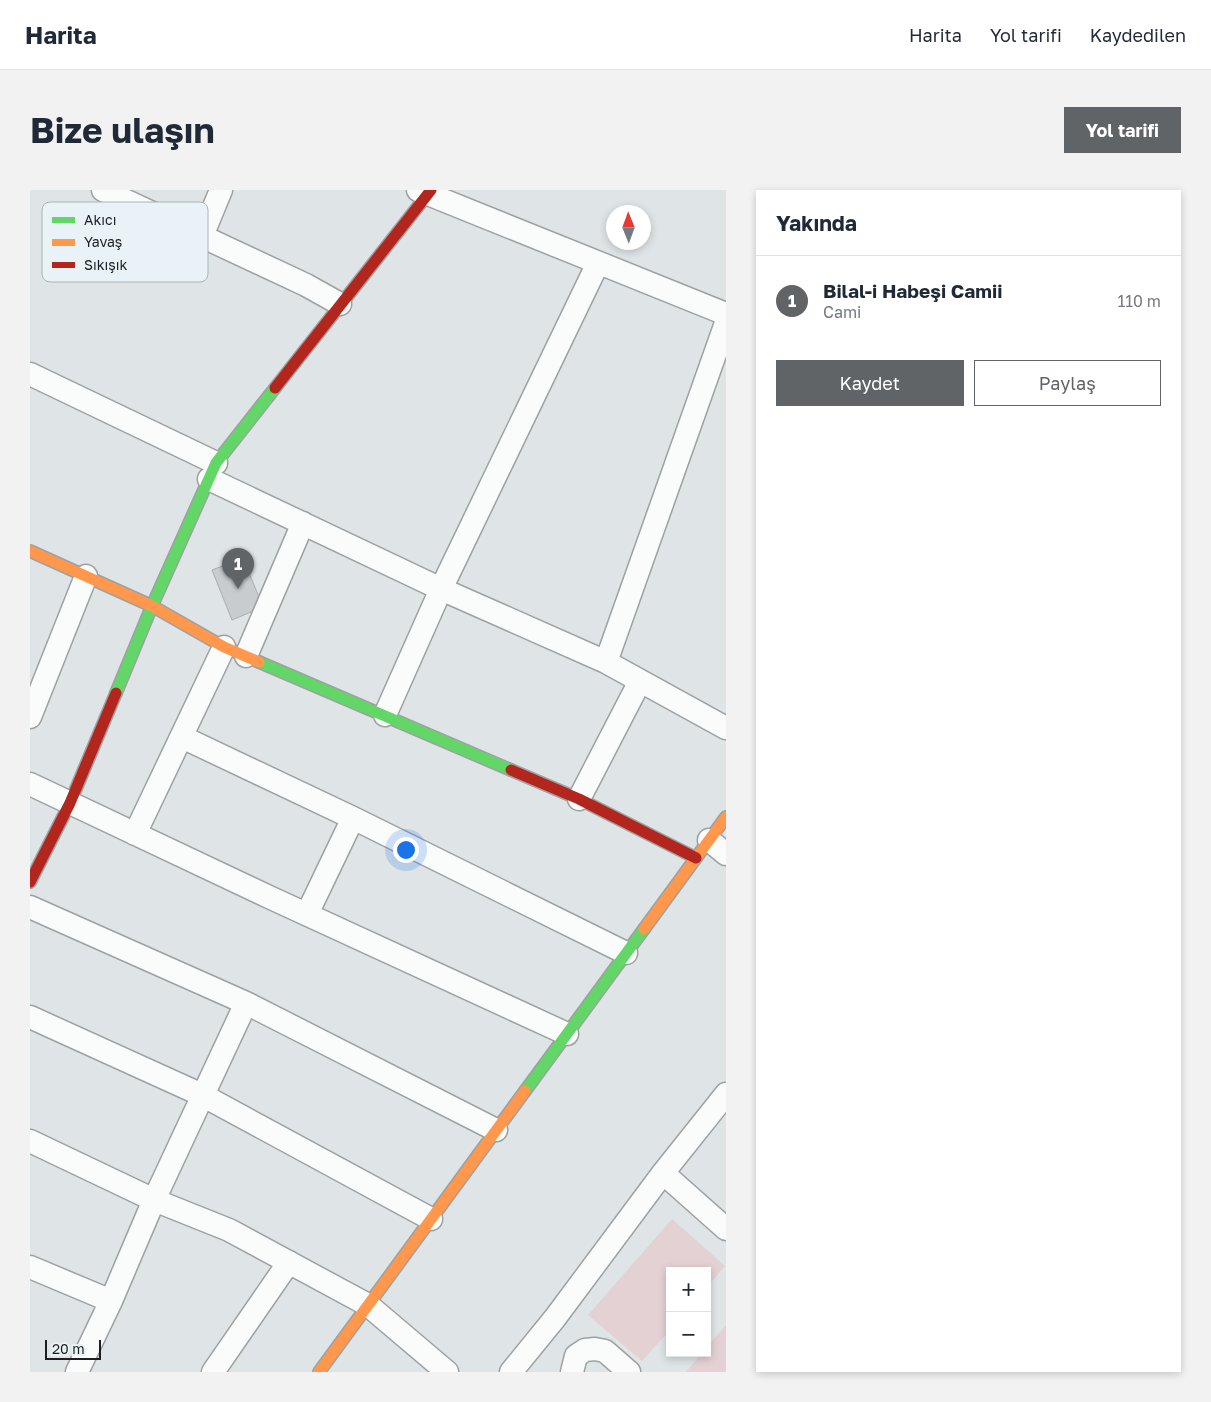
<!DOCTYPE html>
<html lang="tr">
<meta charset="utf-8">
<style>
:root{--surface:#fff;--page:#f2f2f3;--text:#1f2937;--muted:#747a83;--line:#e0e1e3;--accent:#606466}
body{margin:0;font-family:"Golos Text",sans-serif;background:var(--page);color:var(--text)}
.controls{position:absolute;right:15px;bottom:15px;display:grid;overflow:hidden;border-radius:0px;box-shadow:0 2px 8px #0003}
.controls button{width:45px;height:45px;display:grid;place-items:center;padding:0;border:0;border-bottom:1px solid var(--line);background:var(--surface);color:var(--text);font:25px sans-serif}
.compass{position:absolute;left:576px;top:15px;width:45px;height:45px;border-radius:50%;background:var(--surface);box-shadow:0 2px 8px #0003;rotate:359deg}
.scale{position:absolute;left:15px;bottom:12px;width:56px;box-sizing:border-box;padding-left:5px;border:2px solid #1c1f21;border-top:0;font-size:14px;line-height:18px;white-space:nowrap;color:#1c1f21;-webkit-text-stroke:4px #e9f2f7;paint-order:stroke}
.you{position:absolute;left:375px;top:659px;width:18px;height:18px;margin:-12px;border:4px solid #fff;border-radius:50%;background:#1a73e8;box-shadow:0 0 0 8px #1a73e833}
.badge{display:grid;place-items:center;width:32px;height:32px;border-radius:50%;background:var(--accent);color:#fff;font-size:16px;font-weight:700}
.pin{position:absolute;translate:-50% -41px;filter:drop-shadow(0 1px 2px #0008)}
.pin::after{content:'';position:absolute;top:26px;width:18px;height:15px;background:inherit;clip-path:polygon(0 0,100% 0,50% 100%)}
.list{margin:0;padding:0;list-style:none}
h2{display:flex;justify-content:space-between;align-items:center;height:65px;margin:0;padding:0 20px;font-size:21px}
h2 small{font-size:16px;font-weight:400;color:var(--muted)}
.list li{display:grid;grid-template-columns:32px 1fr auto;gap:15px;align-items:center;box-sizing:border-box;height:90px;padding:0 20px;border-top:1px solid var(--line)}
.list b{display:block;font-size:19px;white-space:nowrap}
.list p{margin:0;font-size:16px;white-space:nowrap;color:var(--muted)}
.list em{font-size:16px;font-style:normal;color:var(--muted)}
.actions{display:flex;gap:10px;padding:15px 20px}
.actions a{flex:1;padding:11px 0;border:1px solid var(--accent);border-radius:0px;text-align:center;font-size:18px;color:var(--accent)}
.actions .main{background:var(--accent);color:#fff}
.map{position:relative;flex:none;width:696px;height:1182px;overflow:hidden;border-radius:0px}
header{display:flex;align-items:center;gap:30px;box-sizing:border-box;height:70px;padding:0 25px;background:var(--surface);border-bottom:1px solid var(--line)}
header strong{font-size:24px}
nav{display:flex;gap:28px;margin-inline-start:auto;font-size:18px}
.intro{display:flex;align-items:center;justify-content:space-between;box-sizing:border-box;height:120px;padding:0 30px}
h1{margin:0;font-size:35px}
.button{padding:12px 22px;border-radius:0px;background:var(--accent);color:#fff;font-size:18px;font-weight:700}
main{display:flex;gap:30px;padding:0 30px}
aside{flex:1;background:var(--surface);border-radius:0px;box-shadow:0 2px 8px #0003}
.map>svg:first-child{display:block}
.green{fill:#e4d1d3}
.building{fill:#c8ccce;stroke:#aaaeaf}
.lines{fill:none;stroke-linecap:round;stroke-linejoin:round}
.street-casing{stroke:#9ea1a2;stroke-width:25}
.fast-casing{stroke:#9ea1a2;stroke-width:14}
.slow-casing{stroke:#9ea1a2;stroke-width:14}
.jam-casing{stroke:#9ea1a2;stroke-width:14}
.street{stroke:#fafbfb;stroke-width:22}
.fast{stroke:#63d668;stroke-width:11}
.slow{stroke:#ff974d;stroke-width:11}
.jam{stroke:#b3261e;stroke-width:11}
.key{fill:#e9f2f7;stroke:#acb3b7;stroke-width:1}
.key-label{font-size:14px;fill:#1c1f21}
</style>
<header>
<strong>Harita</strong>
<nav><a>Harita</a><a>Yol tarifi</a><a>Kaydedilen</a></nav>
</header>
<div class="intro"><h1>Bize ulaşın</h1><a class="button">Yol tarifi</a></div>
<main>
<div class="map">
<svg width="696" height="1182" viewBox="0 0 696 1182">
<rect width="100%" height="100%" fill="#dfe4e6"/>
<!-- green -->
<path class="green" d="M642,1029L695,1076L677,1097V1081H640V1140L612,1171L558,1125Z
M696,1135V1182H656L672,1163H677V1157Z"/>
<!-- building -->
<path class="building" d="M213,368L233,417L202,430L182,380Z"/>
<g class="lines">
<defs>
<path id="street" d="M73,0L276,95L310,114
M388,0L696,124
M172,46L191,0
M0,184L186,273
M179,289L411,399L576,472L696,538
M216,466L273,333
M576,472L696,133
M355,525L411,399L568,73
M0,527L56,386
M152,547L323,628L596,763
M0,594L239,707L537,844
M549,609L610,491
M105,644L194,457
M679,650L696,664
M0,717L216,813L466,940
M277,724L323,628
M0,827L172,905L401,1029
M0,951L124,1010L199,1040L338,1115L417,1182
M633,983L696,1039
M0,1077L81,1111
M47,1182L81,1111L124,1010L216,813
M183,1182L259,1072
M481,1182L525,1128L633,983L696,904
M542,1182L546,1166L555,1160L565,1159L575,1161L599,1182"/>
<path id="fast" d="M229,472L481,580
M86,503L122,416L186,273L245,198
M495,901L614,739"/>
<path id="slow" d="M0,361L122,416L194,457L229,472
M614,739L696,627
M289,1182L495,901"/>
<path id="jam" d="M245,198L401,0
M481,580L549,609L666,668
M0,692L40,613L86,503"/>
</defs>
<!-- street casing -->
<use href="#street" class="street-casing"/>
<!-- fast casing -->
<use href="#fast" class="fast-casing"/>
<!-- slow casing -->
<use href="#slow" class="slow-casing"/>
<!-- jam casing -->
<use href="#jam" class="jam-casing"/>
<!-- street -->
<use href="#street" class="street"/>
<!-- fast -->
<use href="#fast" class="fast"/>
<!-- slow -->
<use href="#slow" class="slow"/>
<!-- jam -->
<use href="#jam" class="jam"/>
</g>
<!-- legend -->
<rect x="12" y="12" width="166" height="80" rx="8" class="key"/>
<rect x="22" y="27" width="23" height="6" fill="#63d668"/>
<rect x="22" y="49" width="23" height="7" fill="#ff974d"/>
<rect x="22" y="72" width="23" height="6" fill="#b3261e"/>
<g class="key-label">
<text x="54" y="35">Akıcı</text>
<text x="54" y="57">Yavaş</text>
<text x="54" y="80">Sıkışık</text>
</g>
</svg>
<div class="controls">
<button>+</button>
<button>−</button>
</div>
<svg class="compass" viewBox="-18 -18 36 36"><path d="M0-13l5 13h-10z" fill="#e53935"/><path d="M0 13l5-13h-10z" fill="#747a83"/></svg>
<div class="scale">20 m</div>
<div class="you"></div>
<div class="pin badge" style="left:208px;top:399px">1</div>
</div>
<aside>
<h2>Yakında<small></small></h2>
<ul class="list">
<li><span class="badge">1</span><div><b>Bilal-i Habeşi Camii</b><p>Cami</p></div><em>110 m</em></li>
</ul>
<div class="actions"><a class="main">Kaydet</a><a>Paylaş</a></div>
</aside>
</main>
